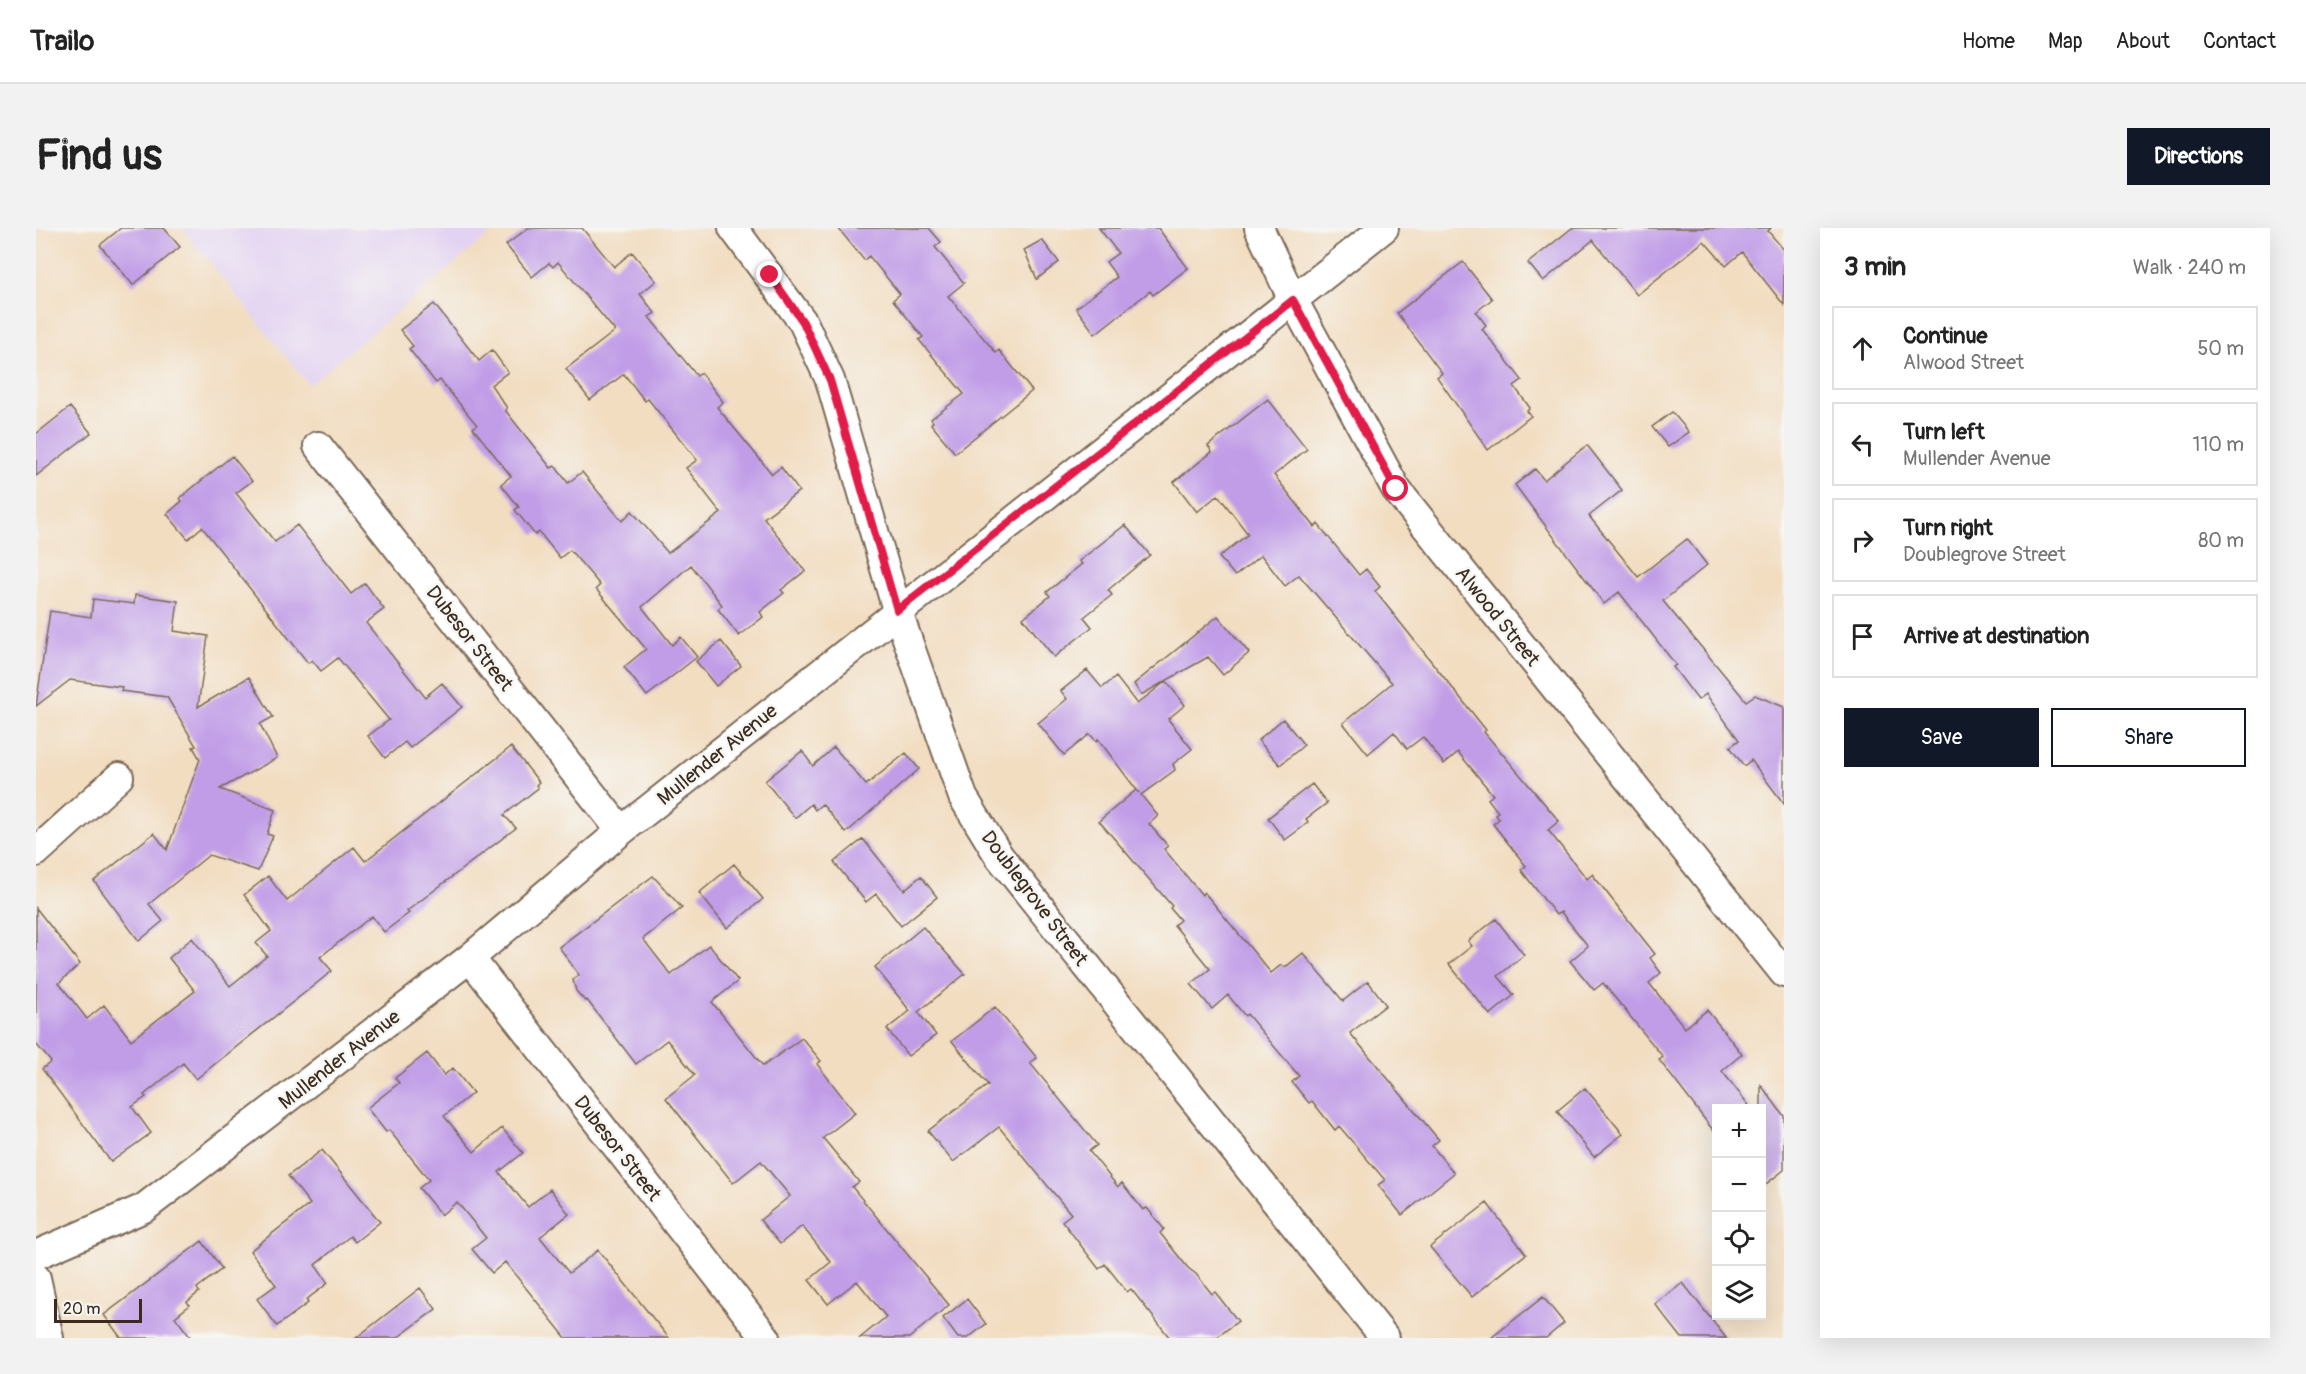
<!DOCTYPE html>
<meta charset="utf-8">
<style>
:root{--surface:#fff;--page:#f2f2f2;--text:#222;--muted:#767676;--line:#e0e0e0;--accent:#111827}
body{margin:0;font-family:Pangolin,sans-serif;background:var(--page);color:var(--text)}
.controls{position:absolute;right:18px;bottom:18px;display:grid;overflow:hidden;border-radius:0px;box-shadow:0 6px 24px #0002}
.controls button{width:54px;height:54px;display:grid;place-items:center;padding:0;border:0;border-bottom:2px solid var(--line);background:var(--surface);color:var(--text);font:30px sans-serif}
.scale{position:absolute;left:18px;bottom:15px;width:88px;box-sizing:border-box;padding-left:6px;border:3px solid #3b2a1e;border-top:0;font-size:16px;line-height:21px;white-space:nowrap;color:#3b2a1e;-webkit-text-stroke:4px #f6f6f2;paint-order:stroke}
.stop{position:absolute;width:18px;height:18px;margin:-14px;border:4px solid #e11d48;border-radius:50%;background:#fff}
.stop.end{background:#e11d48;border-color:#fff;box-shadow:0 2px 6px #0008}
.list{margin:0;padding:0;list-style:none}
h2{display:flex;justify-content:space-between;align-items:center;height:78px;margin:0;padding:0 24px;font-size:26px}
h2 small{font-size:20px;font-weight:400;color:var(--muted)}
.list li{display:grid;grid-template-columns:39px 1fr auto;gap:18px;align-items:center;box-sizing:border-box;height:84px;margin:0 12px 12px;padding:0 12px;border:2px solid var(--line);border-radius:0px}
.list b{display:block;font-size:22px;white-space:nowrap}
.list p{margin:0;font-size:20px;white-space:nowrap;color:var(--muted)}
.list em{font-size:20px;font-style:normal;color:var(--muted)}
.actions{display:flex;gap:12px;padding:18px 24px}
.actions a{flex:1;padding:14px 0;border:2px solid var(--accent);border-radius:0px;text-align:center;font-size:21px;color:var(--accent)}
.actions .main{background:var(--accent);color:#fff}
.icon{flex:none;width:33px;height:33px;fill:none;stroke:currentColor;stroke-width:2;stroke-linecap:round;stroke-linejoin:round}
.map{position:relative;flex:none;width:1748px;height:1110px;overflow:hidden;border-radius:0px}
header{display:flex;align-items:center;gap:36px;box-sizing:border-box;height:84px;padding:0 30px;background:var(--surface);border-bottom:2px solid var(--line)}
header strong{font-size:28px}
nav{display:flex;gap:33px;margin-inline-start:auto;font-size:21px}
.intro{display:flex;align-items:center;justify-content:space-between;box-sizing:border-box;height:144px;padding:0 36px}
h1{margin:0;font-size:42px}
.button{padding:15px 27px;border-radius:0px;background:var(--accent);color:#fff;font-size:21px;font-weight:700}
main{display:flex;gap:36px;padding:0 36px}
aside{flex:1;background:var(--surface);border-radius:0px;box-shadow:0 6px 24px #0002}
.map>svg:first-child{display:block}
.built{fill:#e3d3f2}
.building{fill:#c19de7}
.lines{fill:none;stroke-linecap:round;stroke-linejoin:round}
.street-casing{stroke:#7b6957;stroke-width:32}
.street{stroke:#fff;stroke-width:28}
.route{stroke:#e11d48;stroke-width:8}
.labels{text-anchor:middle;stroke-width:5;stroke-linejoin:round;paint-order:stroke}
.street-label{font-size:20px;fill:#3b2a1e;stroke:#f6f6f2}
</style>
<header>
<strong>Trailo</strong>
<nav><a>Home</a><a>Map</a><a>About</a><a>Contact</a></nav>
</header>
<div class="intro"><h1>Find us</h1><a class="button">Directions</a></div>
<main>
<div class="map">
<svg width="1748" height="1110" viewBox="0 0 1748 1110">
<rect width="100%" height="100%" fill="#f6f6f2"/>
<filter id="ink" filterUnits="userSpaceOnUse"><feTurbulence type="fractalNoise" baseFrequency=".0167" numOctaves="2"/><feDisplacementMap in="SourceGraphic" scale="12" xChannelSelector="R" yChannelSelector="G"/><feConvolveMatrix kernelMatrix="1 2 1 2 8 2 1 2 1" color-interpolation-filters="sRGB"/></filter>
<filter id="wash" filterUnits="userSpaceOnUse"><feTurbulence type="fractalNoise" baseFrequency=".008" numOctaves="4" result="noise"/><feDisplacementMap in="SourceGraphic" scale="24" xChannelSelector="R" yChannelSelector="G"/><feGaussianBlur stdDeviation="1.35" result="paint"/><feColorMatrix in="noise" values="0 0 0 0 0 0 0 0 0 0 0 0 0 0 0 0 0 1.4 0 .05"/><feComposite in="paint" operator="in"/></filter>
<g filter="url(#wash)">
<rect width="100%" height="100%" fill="#f2ddc1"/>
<!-- built -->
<path class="built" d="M146,0H461L273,157Z"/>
<g id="blocks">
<!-- building -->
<path class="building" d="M85,0H128L144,19L97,57L64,17Z
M492,0H546L578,39L596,24L620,53L604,66L619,85L613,89L661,148L665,145L687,174L681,179L736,246L745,239L763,263L728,290L769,343L745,362L748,365L724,384L727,389L703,408L682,381L686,377L655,337L606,379L636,417L645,409L661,429L611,468L588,439L610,421L560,361L564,357L534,322L524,330L503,304L499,307L479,282L483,279L465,256L475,248L437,200L441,197L404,152L400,155L373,121L377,118L364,102L398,76L443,133L456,122L472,144L455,157L471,180L469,182L515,240L519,238L532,255L546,244L586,293L596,283L632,325L685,285L650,240L661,232L612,171L609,173L588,146L554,172L530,141L579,103L522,34L517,39L513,35L496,49L470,17Z
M802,0H893L905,14L899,19L928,55L912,68L960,125L963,122L996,163L919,225L895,196L897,194L895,191L928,166L883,112L887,109L857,72L864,66L833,28L828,32Z
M1063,0H1122L1152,40L1117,67L1114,63L1059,106L1040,80L1081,49L1070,34L1082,25Z
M1536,0H1735L1732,3L1748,22V77L1706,24L1690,38L1668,13L1601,67L1557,12L1507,53L1492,35Z
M1006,12L1023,34L1001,51L988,22Z
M1427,34L1456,71L1440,84L1450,97L1446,101L1486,152L1478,158L1494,180L1491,183L1495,188L1452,222L1401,149L1406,145L1361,85Z
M1232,171L1271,221L1238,247L1279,299L1282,296L1323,347L1330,341L1344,359L1339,363L1450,502L1448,504L1523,593L1512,602L1551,651L1556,646L1619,726L1614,730L1625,745L1613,755L1649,800L1671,782L1706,826L1686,843L1715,880H1680V906L1623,832L1627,829L1567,755L1558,762L1534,733L1552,718L1525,684L1520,687L1485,642L1490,638L1457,596L1463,591L1459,586L1462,584L1452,571L1457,567L1422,524L1408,536L1387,509L1371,521L1358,504L1332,526L1307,495L1356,455L1263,347L1249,358L1225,327L1199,348L1183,329L1212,306L1182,267L1161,284L1138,254L1176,224L1172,218Z
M34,179L55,205L0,248V206Z
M1636,184L1653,204L1632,219L1616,199Z
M1551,217L1586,262L1553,288L1602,349L1651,311L1671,337L1627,373L1710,473L1719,467L1748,479V576L1715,532L1708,538L1694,519L1703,512L1670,466L1662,472L1637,439L1640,437L1583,364L1568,376L1479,257L1499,241L1508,252Z
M196,228L216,253L200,265L239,314L261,297L315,366L329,355L348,381L330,395L389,469L406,455L426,479L374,520L369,514L349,530L332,508L353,492L302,430L285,443L276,432L272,435L166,299L152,311L131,286L146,273L144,270Z
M1089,297L1114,327L1072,362L1076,367L1048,389L1056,399L1018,429L987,390L1014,368L1011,364L1046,336L1043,333Z
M99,367L142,373L138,403L172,408L162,479L213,449L237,489L224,496L241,530L184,561L239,582L231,606L237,608L222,643L173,627L113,676L127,693L103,713L58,653L118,605L131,622L164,531L157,519L160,518L131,469L85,463L86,459L34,452L0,478L14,383L55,389L57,371L98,376Z
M1182,388L1213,425L1187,447L1172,429L1105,467L1098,456Z
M685,413L705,438L680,458L660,433Z
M1051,442L1066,460L1080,449L1101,476L1130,453L1149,477L1132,491L1156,521L1137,536L1139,542L1105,567L1122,588L1113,596L1132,618L1128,621L1166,667L1168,664L1235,745L1245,737L1248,739L1252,737L1267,725L1307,773L1332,753L1350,777L1314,805L1403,912L1396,918L1418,945L1366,987L1342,957L1349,952L1303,898L1299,902L1276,873L1273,875L1256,854L1263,848L1211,786L1209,788L1192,767L1176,781L1155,756L1174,741L1138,697L1144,692L1134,680L1136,678L1063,593L1100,562L1103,565L1062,511L1060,513L1054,506L1028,527L1002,495L1031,471L1025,463Z
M1247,491L1268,517L1244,537L1222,512Z
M475,519L503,554L500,557L502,560L468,587L480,600L371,683L373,685L348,704L336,688L284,729L296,743L160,851L147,835L108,867L110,869L96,879L115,905L75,934L6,841L15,834L0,816V680L44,736L23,755L51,791L68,777L95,812L159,763L133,730L156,710L194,758L231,728L220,715L235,703L208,667L232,648L251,673L318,619L329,633Z
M798,519L830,557L870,525L883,541L810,605L786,576L779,582L775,576L759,590L729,553L766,523L777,538Z
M1276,556L1291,575L1270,591L1272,594L1268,598L1249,612L1232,590Z
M827,611L868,662L885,648L901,669L865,698L840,666L830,674L798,634Z
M698,636L727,671L691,700L663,665Z
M617,648L646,680L607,711L635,747L673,717L702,753L676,774L727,838L766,810L785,833L781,836L819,885L787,910L823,954L816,959L913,1077L873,1110H824L850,1089L821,1053L792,1076L773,1052L795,1034L766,998L744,1016L724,992L754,968L725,933L697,955L630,870L659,847L631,812L600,836L551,772L549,773L540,763L537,752L543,747L523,719Z
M1460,691L1488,727L1462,748L1478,767L1454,787L1413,736L1436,718L1432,713Z
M887,699L929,746L882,784L900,807L872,828L851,801L874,783L839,739Z
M959,779L1001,830L994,835L1061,917L1053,923L1082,959L1086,955L1107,982L1111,980L1128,1001L1124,1005L1152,1040L1160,1046L1176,1066L1179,1064L1202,1093L1180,1110H1134L1095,1061L1091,1064L1069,1036L1063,1041L1026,993L1035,986L963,899L917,934L892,903L952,857L916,813Z
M391,825L408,847L417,840L437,865L408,888L438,924L466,900L487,925L463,944L492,979L514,961L533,986L504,1009L533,1045L562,1022L633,1110H530L469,1034L456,1045L436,1021L450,1010L421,974L405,987L383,960L393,952L353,902L350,904L331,880L363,855L359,850Z
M1725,857L1748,888V942L1725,960Z
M1549,860L1587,906L1558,929L1521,883Z
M286,922L344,994L319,1014L314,1008L279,1037L292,1055L270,1072L272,1075L241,1098L221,1071L240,1057L214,1023L274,976L252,948Z
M1451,975L1490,1026L1436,1069L1394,1019Z
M166,1013L186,1041L161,1060L163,1064L151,1074L154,1077L139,1089L155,1110H85L68,1087Z
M1647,1055L1690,1110H1646L1619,1076Z
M384,1060L400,1081L361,1110H320Z
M1507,1069L1528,1095L1510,1110H1455Z
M931,1071L950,1096L932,1110H922L907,1090Z"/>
</g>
</g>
<g filter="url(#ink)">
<use href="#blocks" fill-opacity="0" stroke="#7b6957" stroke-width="1.5"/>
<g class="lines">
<defs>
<path id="street" d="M697,0L767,94L794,152L861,382L927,569L963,628L1349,1110
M1223,0L1257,72L1360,261L1748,745
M282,218L585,603
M0,624L83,549
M434,730L730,1110
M0,1027L108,980L434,730L585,603L1348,0
M0,1050L13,1110"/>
</defs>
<!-- street casing -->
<use href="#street" class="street-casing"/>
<!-- street -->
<use href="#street" class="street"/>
</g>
</g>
<g class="lines" filter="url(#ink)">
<!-- route -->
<path class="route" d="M734,47L767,94L794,152L861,382L1257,72L1360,261"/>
</g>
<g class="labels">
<!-- street labels -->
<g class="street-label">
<text transform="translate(1462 388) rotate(51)" y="7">Alwood Street</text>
<text transform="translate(434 410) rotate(52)" y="7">Dubesor Street</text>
<text transform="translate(681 526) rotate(-39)" y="7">Mullender Avenue</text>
<text transform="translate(999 670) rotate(53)" y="7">Doublegrove Street</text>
<text transform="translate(303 831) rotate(-38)" y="7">Mullender Avenue</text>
<text transform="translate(582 920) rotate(52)" y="7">Dubesor Street</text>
</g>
</g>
</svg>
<div class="controls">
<button>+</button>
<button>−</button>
<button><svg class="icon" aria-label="locate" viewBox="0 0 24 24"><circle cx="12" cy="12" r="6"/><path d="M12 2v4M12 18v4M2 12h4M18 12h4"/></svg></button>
<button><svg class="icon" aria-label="layers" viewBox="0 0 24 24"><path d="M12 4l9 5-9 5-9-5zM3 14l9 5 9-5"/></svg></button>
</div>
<div class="scale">20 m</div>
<div class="stop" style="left:1360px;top:261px"></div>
<div class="stop end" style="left:734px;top:47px"></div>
</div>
<aside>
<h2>3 min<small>Walk · 240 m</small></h2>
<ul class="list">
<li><svg class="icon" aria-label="ahead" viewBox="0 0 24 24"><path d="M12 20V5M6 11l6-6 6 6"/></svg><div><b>Continue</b><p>Alwood Street</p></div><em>50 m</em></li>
<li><svg class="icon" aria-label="left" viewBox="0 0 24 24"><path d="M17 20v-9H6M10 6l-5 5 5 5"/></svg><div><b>Turn left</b><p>Mullender Avenue</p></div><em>110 m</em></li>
<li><svg class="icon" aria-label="right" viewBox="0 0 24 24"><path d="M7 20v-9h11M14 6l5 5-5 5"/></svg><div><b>Turn right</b><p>Doublegrove Street</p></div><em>80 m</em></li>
<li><svg class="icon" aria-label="arrive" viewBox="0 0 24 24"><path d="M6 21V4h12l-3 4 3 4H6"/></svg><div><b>Arrive at destination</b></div></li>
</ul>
<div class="actions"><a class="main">Save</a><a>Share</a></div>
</aside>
</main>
